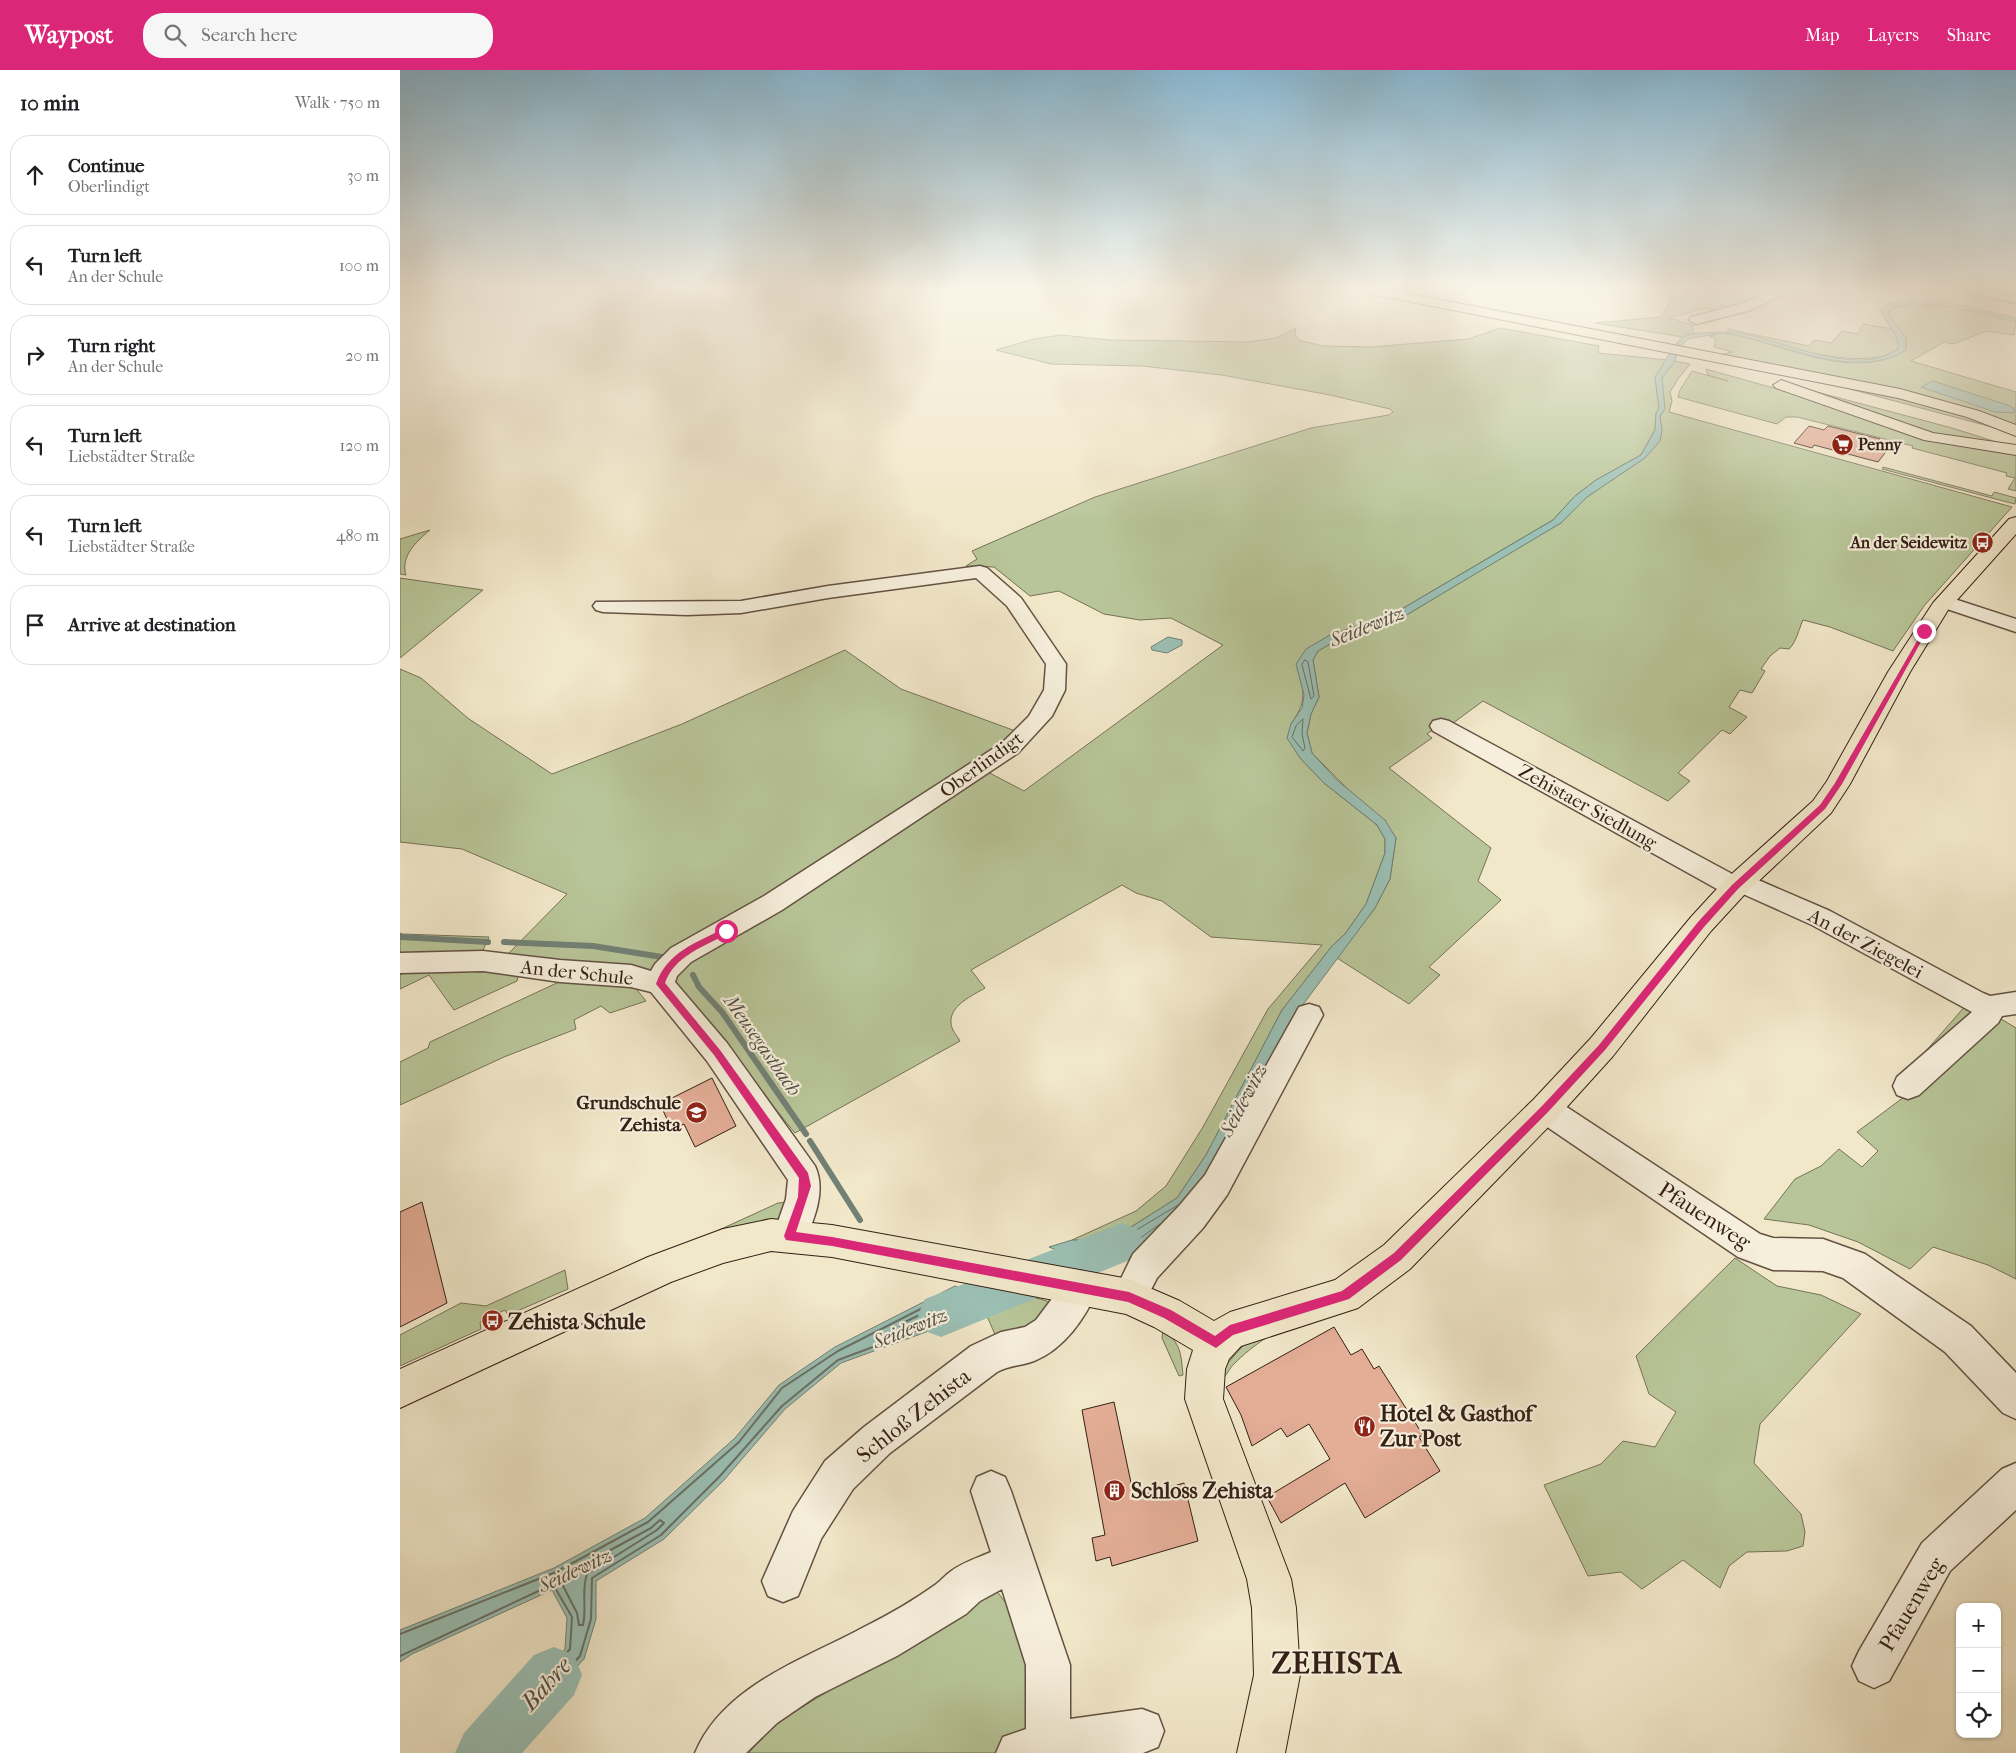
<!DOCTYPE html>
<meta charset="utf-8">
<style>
:root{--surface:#fff;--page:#f6f6f6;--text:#202124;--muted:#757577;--line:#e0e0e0;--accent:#db2777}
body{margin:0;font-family:"IM FELL French Canon",serif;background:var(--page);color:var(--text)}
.controls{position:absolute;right:15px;bottom:15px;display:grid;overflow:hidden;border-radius:10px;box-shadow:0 1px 4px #0004}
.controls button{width:45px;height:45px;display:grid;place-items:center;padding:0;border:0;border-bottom:1px solid var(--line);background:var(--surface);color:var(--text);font:25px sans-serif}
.stop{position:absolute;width:15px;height:15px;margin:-11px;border:4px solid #db2777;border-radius:50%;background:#fff}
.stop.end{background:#db2777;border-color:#fff;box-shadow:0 1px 5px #0008}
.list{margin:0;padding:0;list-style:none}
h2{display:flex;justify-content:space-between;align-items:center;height:65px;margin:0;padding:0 20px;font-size:21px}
h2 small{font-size:16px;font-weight:400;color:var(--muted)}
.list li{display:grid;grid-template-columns:32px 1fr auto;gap:15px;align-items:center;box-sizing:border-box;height:80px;margin:0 10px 10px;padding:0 10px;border:1px solid var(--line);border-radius:20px}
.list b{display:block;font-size:19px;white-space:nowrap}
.list p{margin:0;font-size:16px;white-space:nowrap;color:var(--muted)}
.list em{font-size:16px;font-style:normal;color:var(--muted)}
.icon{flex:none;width:28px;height:28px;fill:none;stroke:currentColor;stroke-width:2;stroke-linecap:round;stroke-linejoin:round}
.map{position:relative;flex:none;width:1616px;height:1683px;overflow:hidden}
header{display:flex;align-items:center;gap:30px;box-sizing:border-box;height:70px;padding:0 25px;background:var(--accent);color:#fff}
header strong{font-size:24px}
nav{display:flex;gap:28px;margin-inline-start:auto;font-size:18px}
.search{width:350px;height:45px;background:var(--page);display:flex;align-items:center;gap:12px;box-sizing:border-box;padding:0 18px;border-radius:20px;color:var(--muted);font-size:19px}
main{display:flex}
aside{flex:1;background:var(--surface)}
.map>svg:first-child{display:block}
.green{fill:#b8c598;stroke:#767257}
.water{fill:#9bc0b5;stroke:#728075}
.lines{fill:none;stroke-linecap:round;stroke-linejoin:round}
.shore-far1{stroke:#687066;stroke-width:1}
.shore{stroke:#687066;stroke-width:2}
.stream-far1{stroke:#728075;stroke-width:5}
.stream{stroke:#728075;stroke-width:6}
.river{fill:#9bc0b5;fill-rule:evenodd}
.building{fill:#e3ad96;stroke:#342016}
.minor-casing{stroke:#635243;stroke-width:3}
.major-casing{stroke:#342016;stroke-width:2}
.highway-casing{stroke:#342016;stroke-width:2}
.minor{fill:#f6efdc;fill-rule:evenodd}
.major{fill:#f1e7c9;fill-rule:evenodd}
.highway{fill:#f1e7c9;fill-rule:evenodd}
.route{fill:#db2777}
.labels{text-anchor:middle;stroke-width:4.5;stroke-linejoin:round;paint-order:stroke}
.far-poi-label{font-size:16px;font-weight:bold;fill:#342016;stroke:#f6efdc;text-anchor:start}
.street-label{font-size:19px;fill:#342016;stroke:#f6efdc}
.poi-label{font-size:19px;font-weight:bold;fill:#342016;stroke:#f6efdc;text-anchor:end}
.water-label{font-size:20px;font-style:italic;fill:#535046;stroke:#f6efdc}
.near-street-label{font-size:22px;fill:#342016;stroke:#f6efdc}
.near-poi-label{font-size:22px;font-weight:bold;fill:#342016;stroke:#f6efdc;text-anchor:start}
.near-water-label{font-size:24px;font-style:italic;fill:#535046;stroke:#f6efdc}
.near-district-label{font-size:29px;font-weight:bold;letter-spacing:1px;fill:#342016;stroke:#f6efdc}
</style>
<header>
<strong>Waypost</strong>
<div class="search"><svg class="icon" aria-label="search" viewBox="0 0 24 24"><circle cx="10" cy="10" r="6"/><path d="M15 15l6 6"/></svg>Search here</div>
<nav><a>Map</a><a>Layers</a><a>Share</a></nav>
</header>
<main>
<aside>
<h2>10 min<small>Walk · 750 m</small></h2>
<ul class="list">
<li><svg class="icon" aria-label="ahead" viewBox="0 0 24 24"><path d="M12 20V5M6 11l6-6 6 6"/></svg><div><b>Continue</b><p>Oberlindigt</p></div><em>30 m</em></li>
<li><svg class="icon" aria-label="left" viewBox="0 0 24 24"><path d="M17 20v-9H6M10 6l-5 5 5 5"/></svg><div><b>Turn left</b><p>An der Schule</p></div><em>100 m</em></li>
<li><svg class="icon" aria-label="right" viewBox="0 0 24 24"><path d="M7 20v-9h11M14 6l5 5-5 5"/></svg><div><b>Turn right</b><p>An der Schule</p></div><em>20 m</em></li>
<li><svg class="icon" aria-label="left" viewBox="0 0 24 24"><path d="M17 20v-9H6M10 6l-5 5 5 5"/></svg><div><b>Turn left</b><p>Liebstädter Straße</p></div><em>120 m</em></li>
<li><svg class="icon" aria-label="left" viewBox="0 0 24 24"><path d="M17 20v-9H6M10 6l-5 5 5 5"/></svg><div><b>Turn left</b><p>Liebstädter Straße</p></div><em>480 m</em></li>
<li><svg class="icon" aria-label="arrive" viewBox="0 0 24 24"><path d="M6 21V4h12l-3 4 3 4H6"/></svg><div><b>Arrive at destination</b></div></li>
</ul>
</aside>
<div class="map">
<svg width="1616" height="1683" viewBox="0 0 1616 1683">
<rect width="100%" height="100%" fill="#f1e7c9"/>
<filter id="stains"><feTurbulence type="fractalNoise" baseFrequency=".004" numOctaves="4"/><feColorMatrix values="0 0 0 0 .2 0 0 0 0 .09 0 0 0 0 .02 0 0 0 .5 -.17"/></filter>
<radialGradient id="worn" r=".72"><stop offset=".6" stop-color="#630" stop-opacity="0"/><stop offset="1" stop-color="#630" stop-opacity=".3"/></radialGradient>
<!-- green -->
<path class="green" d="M1312,219H1383L1319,243L1307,238L1269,248L1293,255V262L1296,264L1283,267L1195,253L1262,247L1272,226L1299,231Z
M1524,235L1561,238L1616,252L1614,265L1587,261L1553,274L1544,272L1511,291L1616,322V355L1593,346L1526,327L1320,285L1332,282L1314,277L1316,269L1309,266L1321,263L1335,265C1380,274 1430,300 1477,291C1486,290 1497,284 1506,280V268L1491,249L1489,240L1498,237Z
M1463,254L1492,259L1499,272L1498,279C1464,305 1367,271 1327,262L1328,259L1409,276L1414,270L1431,273L1442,261L1458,264Z
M896,258L895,265L898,270L923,276L971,277L1069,269L1100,258L1199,276L1198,283L1268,290L1255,307L1259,338L1256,344L1255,360L1241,385L1196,410L1175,426L1153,450L995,543L930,565L897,594C903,622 909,628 891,654L900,688L924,713L977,755L985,769V783L966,834L945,864L932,876L882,940L806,1085L777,1128L731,1157L701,1171L672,1170L736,1141L766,1116L803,1057L868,939L922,875L811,867L762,831L736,823L722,815L571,900L585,918C573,925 549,936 551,953C551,959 557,966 560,971L395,1063L278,920L272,905L273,897L582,699L624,721L823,575L771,548L740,550L704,544L659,521L630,526L594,497L566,496L577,489L572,481L695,427L911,358L989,345L993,342L990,339L930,325L822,305L742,296L651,294L596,280L634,269L661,265L710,270L849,272L876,268Z
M1275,291L1290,294L1278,309L1270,322L1272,331L1269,342L1612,437L1524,536L1493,581L1430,557L1403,550C1398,561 1397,571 1389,579L1380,578L1370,586L1361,599L1365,601L1352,623L1340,620L1329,637L1347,647L1330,664L1322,660L1278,703L1290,711L1268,731L1083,631L1049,656L1042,653L1027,664L1032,668L989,698L1091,778L1078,811L1101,830L1029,897L1040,905L1009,934L937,888L975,838L990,809L996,768L912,683L907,663L911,644L919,627L913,590L918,581L939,569L1003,547L1165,449C1172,442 1179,433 1187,427C1214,403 1266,389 1260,346L1263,342L1262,308Z
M1306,299L1377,319L1531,370L1616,383V421L1608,419L1615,408L1606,406L1607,403L1512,378L1513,376L1397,347H1386L1377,354L1278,327L1280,320L1292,301L1328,311L1308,305Z
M1420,311L1545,339L1603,360Z
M1398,317L1552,358L1606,375L1543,366Z
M1483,397L1592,426L1594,422L1616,428L1615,434L1607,432L1482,399Z
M30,460C17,471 0,486 6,505L0,504V469Z
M0,508L83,520L0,588Z
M445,580L501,619L621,663L249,903L107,885L167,824L62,779L0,772V599L21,608L69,649L152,704L282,654Z
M0,863L2,864L89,867L83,880L78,886L0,889Z
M14,898L119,902L117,911L54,940L29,905L0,919V905Z
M159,912L225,913L233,915L246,931L210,943L201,936L174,950L176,959L104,987L0,1035V992L28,978L30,972Z
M1567,934L1578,942L1511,998Z
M1593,947L1601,949L1616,958V1209L1588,1195L1533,1177L1510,1199L1458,1172L1409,1155L1364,1149L1395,1109L1421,1096L1439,1079L1462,1097L1478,1081L1457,1062L1508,1024Z
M391,1132L383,1146L368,1156L295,1171L378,1133Z
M1335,1188L1377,1216L1421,1225L1461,1244L1360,1354L1354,1393L1401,1444L1405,1462L1403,1476L1387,1481L1347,1482L1329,1496L1320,1518L1283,1490L1242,1519L1221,1502L1188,1506L1144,1415L1201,1394L1223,1371L1255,1377L1276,1342L1249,1324L1236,1286Z
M165,1200L168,1219L108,1245L105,1240L80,1252L81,1259L0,1296V1265L61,1233L86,1236Z
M629,1226L647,1231L651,1238L645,1252L597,1269L586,1244Z
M763,1260C781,1273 781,1284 783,1305L779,1306L762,1268Z
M879,1260C862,1270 849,1279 835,1293C828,1299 828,1306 820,1310L825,1296L849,1269Z
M595,1519L627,1560L646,1670L600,1683H349L368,1658Z"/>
<!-- water -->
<path class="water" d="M1514,231L1552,233L1616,248V252C1586,246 1516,223 1489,240L1488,245L1506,268V280C1458,311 1386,275 1335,265L1321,263L1288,269L1279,278L1275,291L1262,308L1265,339L1260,346L1262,360L1260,371L1245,388L1187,427L1161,453L1003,547L939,569L918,581L913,590L919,627L911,644L907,663L912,683L937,710L985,750L996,768L990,809L975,838L893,948L814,1094L780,1145L734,1178L696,1196L649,1177L672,1170L701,1171L731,1157L777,1128L806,1085L882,940L932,876L945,864L966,834L985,783V769L977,755L924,713L900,688L887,668L891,654L902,638L904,625L896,594L906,579L930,565L995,543L1153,450L1175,426L1196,410L1241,385L1255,360L1256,343L1259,338L1255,307C1263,296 1273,274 1283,267C1289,263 1298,263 1305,263C1322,261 1338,262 1354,266C1392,276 1463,306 1498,279C1500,262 1483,254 1481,238L1490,233Z
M1533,311L1610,336L1614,339V343L1595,342L1521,317Z
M768,567L782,570V575L767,583L752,580L751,577Z
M555,1216L600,1235L441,1293L385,1339L324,1410L264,1469L196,1511V1549L184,1589L129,1648L118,1631L165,1579L167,1548L152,1520L12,1584L0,1592V1560L154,1498L245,1448L335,1368L379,1315L435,1277Z"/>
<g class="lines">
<!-- shore-far1 -->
<path class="shore-far1" d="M905,590L908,592L914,626L911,629L902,595Z
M903,649L902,664L905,678L903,681L892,667L896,656Z
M760,1154L732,1174L697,1190L670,1179L673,1175H703L733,1162L778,1135
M551,1223H558"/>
<!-- shore -->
<path class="shore" d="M554,1228L564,1232L565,1235L503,1259L500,1257L501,1254Z
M260,1450L264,1453L257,1460L187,1504C181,1521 187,1538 183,1555H179L177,1543L159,1508L251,1458Z
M0,1564L156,1502L248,1452L339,1372L382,1318L438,1281L554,1222
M0,1586L149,1516H154L172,1547L170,1579L125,1631L127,1637L131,1639L180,1586L191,1549L192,1508L261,1465L320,1406L382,1336L438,1290L580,1237L581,1233L554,1222"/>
<!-- stream-far1 -->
<path class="stream-far1" d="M0,867L23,868"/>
<!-- stream -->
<path class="stream" d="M1,867L88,872
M104,872L193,876L268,888
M293,905L299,917L322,942L406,1064
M410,1071L460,1150"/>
<!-- river -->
<path class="river" d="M722,1153L737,1159L744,1173L737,1187L541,1267L525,1261L518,1245L525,1229Z
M154,1577L174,1585L182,1605L174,1625L122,1683H55L64,1663L134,1585Z"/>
</g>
<!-- building -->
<path class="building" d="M1409,356L1424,360L1428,356L1480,369L1479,371L1492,374L1478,392L1414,375L1412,378L1394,373Z
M312,1008L336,1056L295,1077L284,1054L272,1060L260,1034Z
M22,1132L47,1233L0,1257V1142Z
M934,1257L951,1285L962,1279L974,1299L979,1296L1023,1365L1019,1367L1040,1401L965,1448L945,1413L881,1453L867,1427L930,1389L909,1354L887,1367L881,1358L852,1376L841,1345L826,1317Z
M714,1332L734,1427L784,1413L798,1471L712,1496L710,1487L696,1491L692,1468L705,1465L682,1340Z"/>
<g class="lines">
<defs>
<path id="minor" d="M1379,219H1395L1351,240L1296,254L1289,250L1291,247L1341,234Z
M1562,219H1585L1616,225V233L1564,222Z
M580,496L587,498L621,528L666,594L665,620L652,646L618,683L382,840L291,892L277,906L275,912L327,973L415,1096C427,1122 413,1152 402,1177L390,1182L378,1177L373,1166L386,1129L388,1110L307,991L251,922L231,917L160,912L83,901L0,903V883L83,881L160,890L231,895L251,901L255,894L271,878L364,826L602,673L629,646L644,620L646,594L607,536L576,508L428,528L341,543L287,545L203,542L196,540L193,536L196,532L341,531L428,516Z
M1545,526L1616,549V562L1538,536L1535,532L1538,528Z
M1041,649L1049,651L1334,805L1340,803L1349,806L1430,841L1583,923L1590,926L1616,922V944L1602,946L1598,953L1519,1025L1508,1029L1497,1025L1493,1016L1497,1007L1572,942L1412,855L1343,824L1335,826L1326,824L1033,661L1030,656L1033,651Z
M909,934L919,937L923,945L827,1125L803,1158L757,1208L741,1239L729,1244L717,1239L712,1227L733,1184L779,1136L805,1105L899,937Z
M1145,1026L1156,1030L1360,1164L1373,1168L1423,1169L1465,1184L1571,1256L1616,1303V1349L1603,1343L1545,1282L1443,1208L1423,1201L1373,1200L1338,1187L1134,1048L1130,1039L1134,1030Z
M681,1201L693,1206L698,1218C686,1248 664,1279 634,1291C621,1296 609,1295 597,1302L490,1383L453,1419L421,1469L398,1526L383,1532L368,1526L362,1511L393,1441L425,1391L464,1357L571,1276L601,1262L625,1257L636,1250L669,1206Z
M1616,1393V1440L1550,1501L1489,1611L1474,1618L1459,1611L1452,1596L1459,1581L1522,1473L1602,1399Z
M591,1401L605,1407L611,1421L670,1595V1649L742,1639L758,1645L764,1661L758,1677L743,1683H596L603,1667L626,1659V1595L602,1519L580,1531L566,1544L497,1586L415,1627L377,1653L346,1683H295C324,1614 406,1589 466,1556C490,1544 514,1530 535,1515C541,1511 544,1506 550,1502C561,1493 577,1488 591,1482L571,1421L577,1407Z"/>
<path id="major" d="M1616,447V464L1548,540L1510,602L1450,714L1431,743L1345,824L1311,861L1213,986L1156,1049L1010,1199L958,1238L841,1276L829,1289L825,1299L823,1329L891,1509L896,1538L900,1605L885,1683H837L854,1605L852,1538L847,1509L785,1329L787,1299L793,1280L754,1257L726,1244L432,1187L371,1181L323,1193L271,1212L0,1338V1299L248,1187L323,1159L371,1149L432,1155L729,1209L780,1231L814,1251L830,1242L935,1210L984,1175L1134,1029L1191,968L1291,847L1325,810L1413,731L1427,711L1488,602L1533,533L1609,449Z"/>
<path id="highway" d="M960,219H985L1500,319L1579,341L1616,355V366L1567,347L1498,328L966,223Z
M1381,310L1533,363L1616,375V385L1524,370L1376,318L1373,315Z"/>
</defs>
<!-- minor casing -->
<use href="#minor" class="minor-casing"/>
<!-- major casing -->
<use href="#major" class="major-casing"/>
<!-- highway casing -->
<use href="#highway" class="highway-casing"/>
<!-- minor -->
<use href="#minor" class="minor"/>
<!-- major -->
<use href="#major" class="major"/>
<!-- highway -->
<use href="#highway" class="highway"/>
</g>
<!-- sky -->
<linearGradient id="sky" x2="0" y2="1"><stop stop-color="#89b9d4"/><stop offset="0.48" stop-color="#f9f4e7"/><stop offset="1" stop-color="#f9f4e7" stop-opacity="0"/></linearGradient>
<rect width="1616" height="454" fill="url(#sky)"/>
<!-- route -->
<path class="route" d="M1524,559L1527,561L1442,714L1425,739L1338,819L1304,857L1205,980L1148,1042L1001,1190L949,1229L833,1265L816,1278L764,1248L728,1232L432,1176L386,1170L384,1166L398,1127L399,1108L314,985L256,914C267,882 296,873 323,859H329V863C305,876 274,886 265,913L320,980L408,1103L411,1116L396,1162L432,1167L729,1222L771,1240L815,1266L830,1255L942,1221L994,1183L1142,1036L1199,975L1298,852L1332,815L1420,735L1435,713Z"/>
<!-- icons -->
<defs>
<symbol id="supermarket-disc" viewBox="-11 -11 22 22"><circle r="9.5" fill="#8f2418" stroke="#f6efdc"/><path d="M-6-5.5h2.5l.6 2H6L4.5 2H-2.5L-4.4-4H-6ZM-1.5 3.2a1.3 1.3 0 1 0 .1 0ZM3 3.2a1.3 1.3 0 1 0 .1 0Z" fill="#fff"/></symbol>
<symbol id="bus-disc" viewBox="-11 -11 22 22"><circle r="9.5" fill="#8f2418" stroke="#f6efdc"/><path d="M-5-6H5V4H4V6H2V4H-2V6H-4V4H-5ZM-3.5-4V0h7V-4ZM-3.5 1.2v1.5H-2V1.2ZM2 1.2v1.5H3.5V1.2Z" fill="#fff"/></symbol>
<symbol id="school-disc" viewBox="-11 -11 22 22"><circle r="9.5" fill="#8f2418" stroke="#f6efdc"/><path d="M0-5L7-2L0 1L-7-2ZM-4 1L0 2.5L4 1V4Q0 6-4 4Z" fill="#fff"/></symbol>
<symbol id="restaurant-disc" viewBox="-11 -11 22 22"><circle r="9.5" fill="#8f2418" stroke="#f6efdc"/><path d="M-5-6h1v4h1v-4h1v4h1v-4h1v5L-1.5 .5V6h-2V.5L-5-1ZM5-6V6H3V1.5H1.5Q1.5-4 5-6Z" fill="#fff"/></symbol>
<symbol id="building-disc" viewBox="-11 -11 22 22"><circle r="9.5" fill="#8f2418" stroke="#f6efdc"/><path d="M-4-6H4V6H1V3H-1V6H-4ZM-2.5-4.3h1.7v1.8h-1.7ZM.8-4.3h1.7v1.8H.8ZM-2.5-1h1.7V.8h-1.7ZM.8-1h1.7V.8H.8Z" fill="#fff"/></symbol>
</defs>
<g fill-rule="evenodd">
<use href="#supermarket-disc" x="1430" y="362" width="25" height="25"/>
<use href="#bus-disc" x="1570" y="460" width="25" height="25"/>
<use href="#school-disc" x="284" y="1030" width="25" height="25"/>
<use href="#bus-disc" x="80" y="1238" width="25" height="25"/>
<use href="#restaurant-disc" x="952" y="1344" width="25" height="25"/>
<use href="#building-disc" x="702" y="1408" width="25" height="25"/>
</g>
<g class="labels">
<!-- far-poi labels -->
<g class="far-poi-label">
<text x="1458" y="380">Penny</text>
<text x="1567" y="478" text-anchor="end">An der Seidewitz</text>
</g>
<!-- street labels -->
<g class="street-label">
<text transform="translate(581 694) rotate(-36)" y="7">Oberlindigt</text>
<text transform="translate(1188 736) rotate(29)" y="7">Zehistaer Siedlung</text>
<text transform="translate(1466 873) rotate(28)" y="7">An der Ziegelei</text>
<text transform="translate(177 902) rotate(6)" y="7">An der Schule</text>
</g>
<!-- poi labels -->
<g class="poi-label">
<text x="281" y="1039">Grundschule<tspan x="281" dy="22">Zehista</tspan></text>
</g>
<!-- water labels -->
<g class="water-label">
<text transform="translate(967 556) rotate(-22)" y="7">Seidewitz</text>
<text transform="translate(363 975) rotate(55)" y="7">Meusegastbach</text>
<text transform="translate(843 1030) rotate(-62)" y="7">Seidewitz</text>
<text transform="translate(510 1258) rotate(-22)" y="7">Seidewitz</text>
<text transform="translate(175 1500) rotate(-25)" y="7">Seidewitz</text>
</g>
<!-- near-street labels -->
<g class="near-street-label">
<text transform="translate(1305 1145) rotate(33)" y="8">Pfauenweg</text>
<text transform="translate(513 1345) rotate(-38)" y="8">Schloß Zehista</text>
<text transform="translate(1511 1534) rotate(-59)" y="8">Pfauenweg</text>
</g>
<!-- near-poi labels -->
<g class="near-poi-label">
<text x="108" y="1259">Zehista Schule</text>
<text x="980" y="1351">Hotel &amp; Gasthof<tspan x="980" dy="25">Zur Post</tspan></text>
<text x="731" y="1428">Schloss Zehista</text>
</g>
<!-- near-water labels -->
<g class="near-water-label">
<text transform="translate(146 1614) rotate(-48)" y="8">Bahre</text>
</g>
<!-- near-district labels -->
<g class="near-district-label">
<text x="937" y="1603">ZEHISTA</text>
</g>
</g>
<rect width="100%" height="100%" filter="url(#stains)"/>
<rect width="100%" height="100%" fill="url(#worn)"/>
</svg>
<div class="controls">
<button>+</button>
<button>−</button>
<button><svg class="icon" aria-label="locate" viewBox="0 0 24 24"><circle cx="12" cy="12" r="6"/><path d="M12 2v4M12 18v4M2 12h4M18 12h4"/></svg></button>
</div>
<div class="stop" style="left:326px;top:861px"></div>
<div class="stop end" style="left:1524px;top:561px"></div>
</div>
</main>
